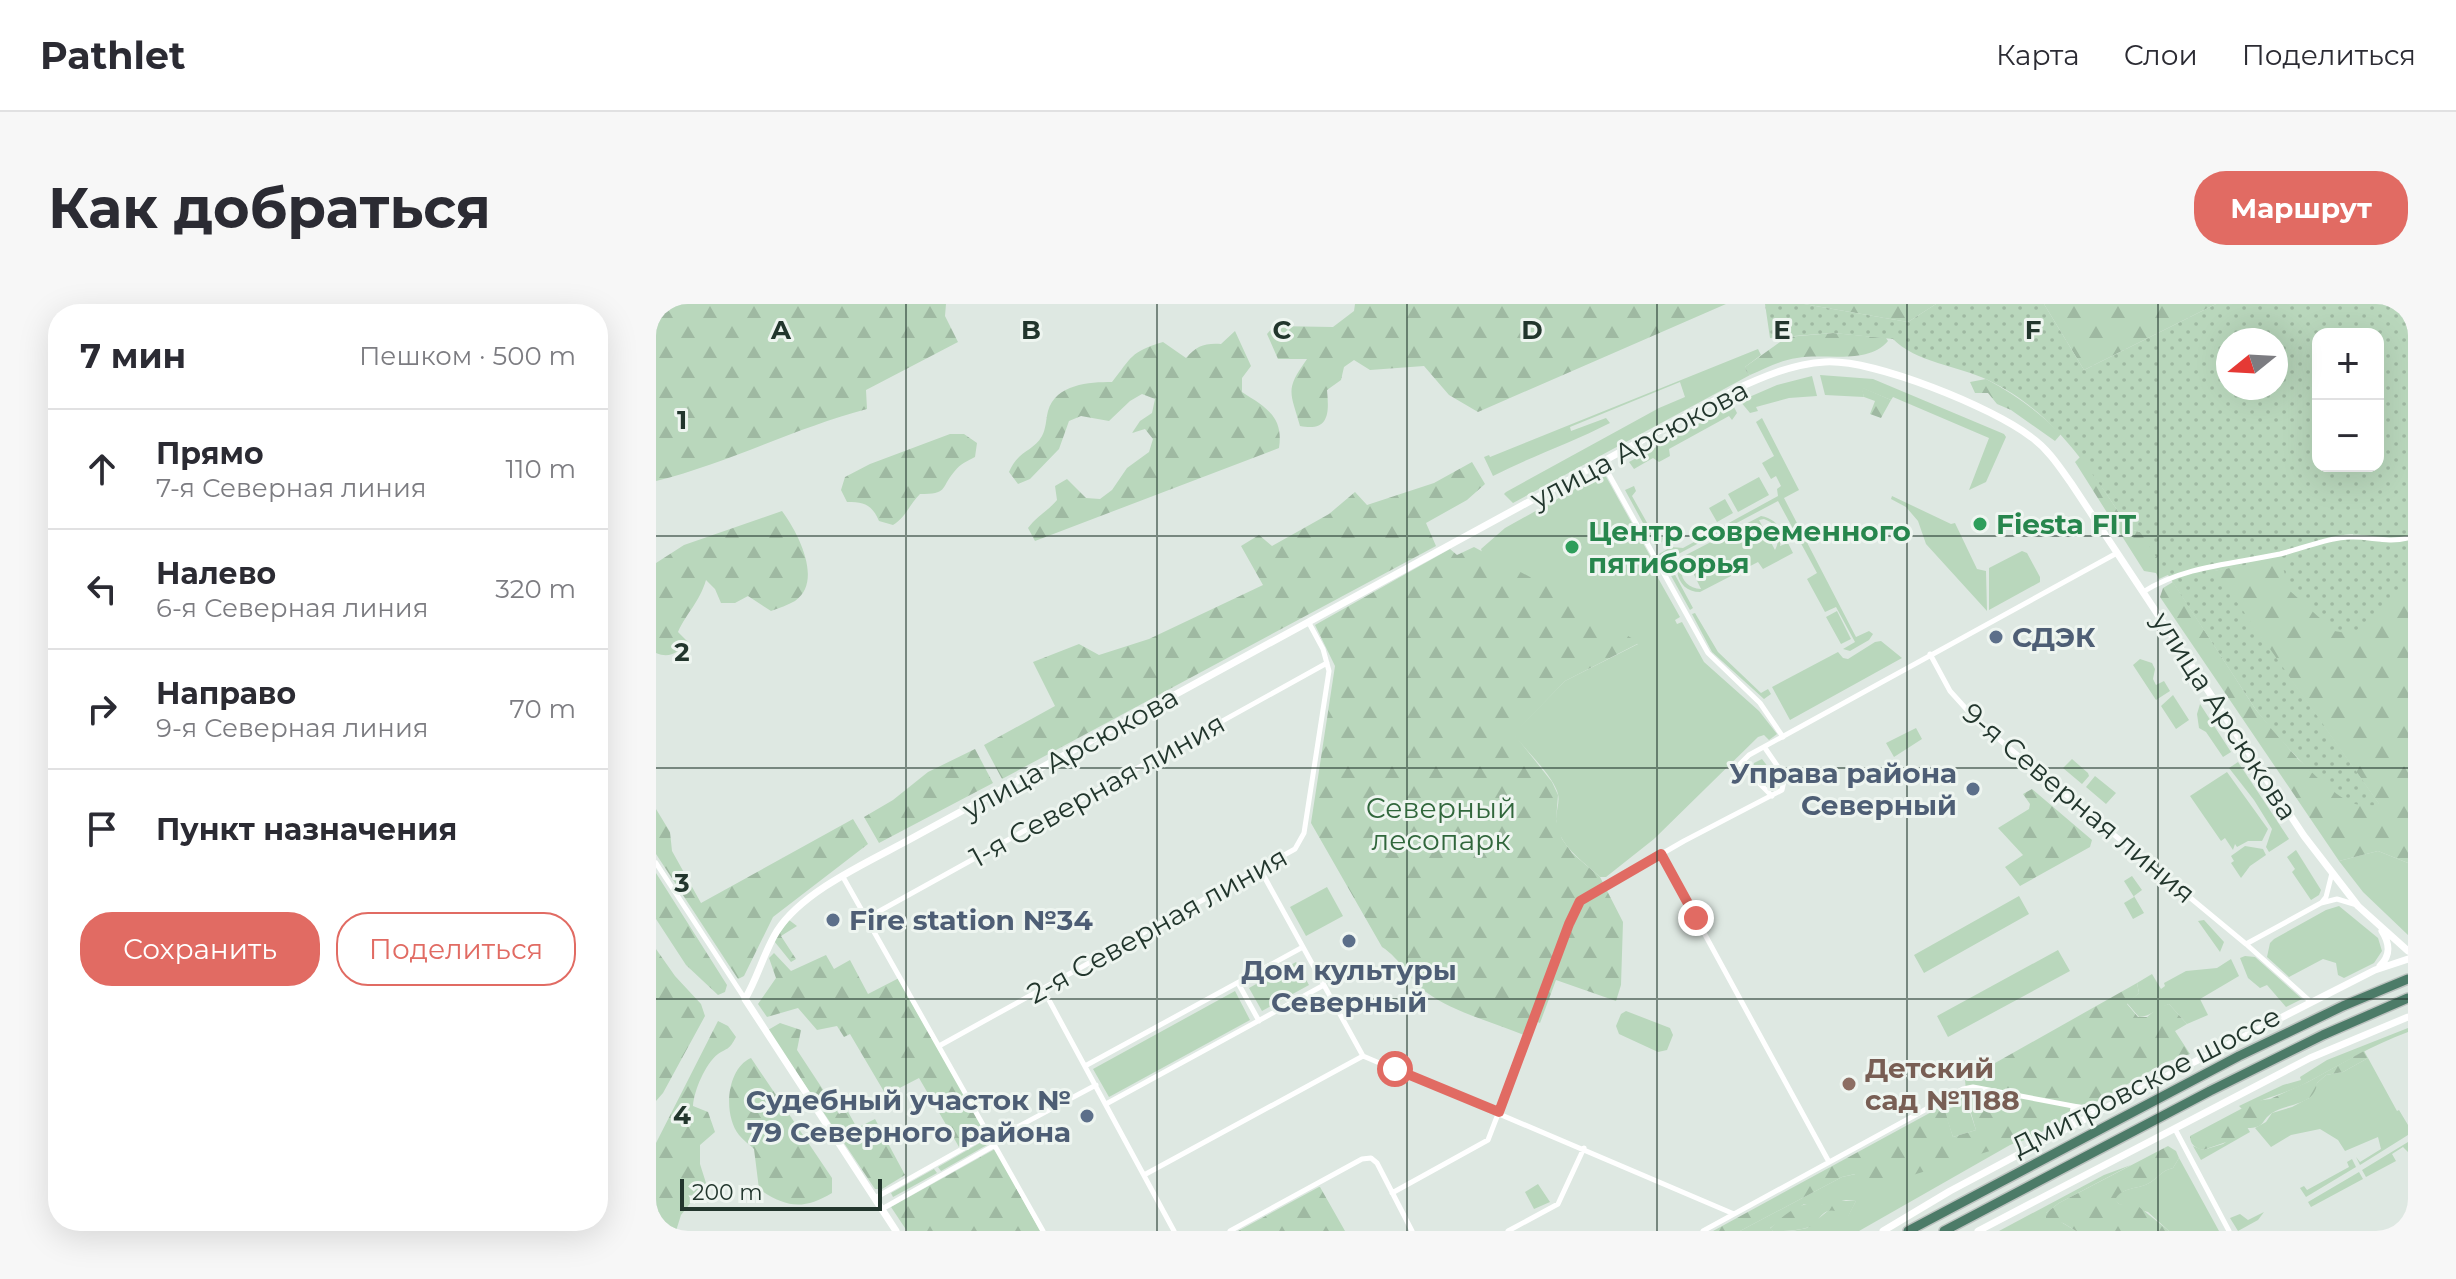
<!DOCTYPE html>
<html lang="ru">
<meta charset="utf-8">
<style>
:root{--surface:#fff;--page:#f7f7f7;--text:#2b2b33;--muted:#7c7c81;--line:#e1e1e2;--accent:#e16b63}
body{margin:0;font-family:Montserrat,sans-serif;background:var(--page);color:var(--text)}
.controls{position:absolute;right:24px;top:24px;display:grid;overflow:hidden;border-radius:16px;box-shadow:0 8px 32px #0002}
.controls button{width:72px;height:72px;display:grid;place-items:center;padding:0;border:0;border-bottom:2px solid var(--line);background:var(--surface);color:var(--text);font:40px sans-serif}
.compass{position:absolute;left:1560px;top:24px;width:72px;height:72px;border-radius:50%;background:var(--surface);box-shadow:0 8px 32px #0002;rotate:252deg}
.scale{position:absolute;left:24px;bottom:20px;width:202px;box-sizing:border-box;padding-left:8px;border:4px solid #22362d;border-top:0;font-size:22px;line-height:28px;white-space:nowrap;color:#22362d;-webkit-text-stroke:6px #eef5f0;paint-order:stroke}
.stop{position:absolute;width:24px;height:24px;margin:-18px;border:6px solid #e16b63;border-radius:50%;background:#fff}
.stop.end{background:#e16b63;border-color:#fff;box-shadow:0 2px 8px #0008}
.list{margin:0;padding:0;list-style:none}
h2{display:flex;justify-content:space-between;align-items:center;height:104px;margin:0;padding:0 32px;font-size:34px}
h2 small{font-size:26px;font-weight:400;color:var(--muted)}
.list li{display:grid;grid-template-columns:52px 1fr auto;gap:24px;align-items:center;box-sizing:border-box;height:120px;padding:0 32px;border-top:2px solid var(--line)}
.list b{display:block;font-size:30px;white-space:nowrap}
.list p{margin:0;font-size:26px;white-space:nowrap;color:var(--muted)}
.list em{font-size:26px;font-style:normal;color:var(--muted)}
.actions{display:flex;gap:16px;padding:24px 32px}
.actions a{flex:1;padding:18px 0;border:2px solid var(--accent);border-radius:32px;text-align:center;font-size:28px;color:var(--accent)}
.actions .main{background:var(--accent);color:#fff}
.icon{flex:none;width:44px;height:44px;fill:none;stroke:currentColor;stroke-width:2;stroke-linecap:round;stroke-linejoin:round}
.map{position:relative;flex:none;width:1752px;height:927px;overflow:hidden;border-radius:32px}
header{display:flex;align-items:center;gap:48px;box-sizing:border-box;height:112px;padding:0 40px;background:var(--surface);border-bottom:2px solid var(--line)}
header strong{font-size:38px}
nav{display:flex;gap:44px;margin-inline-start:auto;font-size:28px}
.intro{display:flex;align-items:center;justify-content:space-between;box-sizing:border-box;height:192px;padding:0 48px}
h1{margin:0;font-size:56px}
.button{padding:20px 36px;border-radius:32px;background:var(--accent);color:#fff;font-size:28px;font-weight:700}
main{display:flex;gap:48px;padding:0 48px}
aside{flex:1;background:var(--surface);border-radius:32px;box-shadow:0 8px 32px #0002}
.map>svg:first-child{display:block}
.green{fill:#b9d7bc;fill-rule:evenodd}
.forest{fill:url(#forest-firs)}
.garden{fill:url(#garden-dots);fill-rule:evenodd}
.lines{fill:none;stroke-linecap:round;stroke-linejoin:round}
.trunk-casing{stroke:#bdc3c0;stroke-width:12}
.minor{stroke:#fff;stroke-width:5}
.tertiary{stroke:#fff;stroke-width:7}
.trunk{stroke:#4c7b68;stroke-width:9}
.route{stroke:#e16b63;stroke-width:10}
.grid{fill:none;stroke:#22362d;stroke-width:2;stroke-opacity:0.55}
.leisure-dot{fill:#2e9e5b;stroke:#eef5f0;stroke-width:3}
.service-dot{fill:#5c6f8a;stroke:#eef5f0;stroke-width:3}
.education-dot{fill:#8d6e63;stroke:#eef5f0;stroke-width:3}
.labels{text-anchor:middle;stroke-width:6;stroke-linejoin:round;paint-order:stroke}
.street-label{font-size:28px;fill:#22362d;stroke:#eef5f0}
.leisure-label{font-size:28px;font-weight:bold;fill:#27864d;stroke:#eef5f0;text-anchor:start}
.service-label{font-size:28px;font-weight:bold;fill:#4e5e75;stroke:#eef5f0;text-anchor:start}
.park-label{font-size:28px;fill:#31673c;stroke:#eef5f0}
.education-label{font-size:28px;font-weight:bold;fill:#785e54;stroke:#eef5f0;text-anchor:start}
.grid-label{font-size:26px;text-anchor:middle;font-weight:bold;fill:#22362d;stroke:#eef5f0;stroke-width:6;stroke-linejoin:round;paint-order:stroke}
</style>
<header>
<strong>Pathlet</strong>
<nav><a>Карта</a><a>Слои</a><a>Поделиться</a></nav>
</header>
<div class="intro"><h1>Как добраться</h1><a class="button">Маршрут</a></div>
<main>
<aside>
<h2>7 мин<small>Пешком · 500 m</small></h2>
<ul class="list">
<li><svg class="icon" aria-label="ahead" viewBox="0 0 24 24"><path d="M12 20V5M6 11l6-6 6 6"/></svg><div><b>Прямо</b><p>7-я Северная линия</p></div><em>110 m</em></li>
<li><svg class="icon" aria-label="left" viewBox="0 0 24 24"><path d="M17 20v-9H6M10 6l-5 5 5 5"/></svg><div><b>Налево</b><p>6-я Северная линия</p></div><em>320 m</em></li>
<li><svg class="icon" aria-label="right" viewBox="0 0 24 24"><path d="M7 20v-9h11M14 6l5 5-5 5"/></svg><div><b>Направо</b><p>9-я Северная линия</p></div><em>70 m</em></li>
<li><svg class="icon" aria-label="arrive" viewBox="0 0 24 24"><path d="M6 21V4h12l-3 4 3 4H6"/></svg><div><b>Пункт назначения</b></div></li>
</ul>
<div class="actions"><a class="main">Сохранить</a><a>Поделиться</a></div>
</aside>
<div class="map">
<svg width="1752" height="927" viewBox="0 0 1752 927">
<defs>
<pattern id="forest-firs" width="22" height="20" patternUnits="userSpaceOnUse" patternTransform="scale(2)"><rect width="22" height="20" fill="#b9d7bc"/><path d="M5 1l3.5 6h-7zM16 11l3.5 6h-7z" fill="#9fb9a2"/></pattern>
<pattern id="garden-dots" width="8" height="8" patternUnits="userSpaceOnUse" patternTransform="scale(2)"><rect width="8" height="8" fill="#b9d7bc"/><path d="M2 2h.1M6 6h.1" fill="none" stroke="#9fb9a2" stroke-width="1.8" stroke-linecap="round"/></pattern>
</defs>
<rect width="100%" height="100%" fill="#dee8e2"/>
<!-- green -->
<path class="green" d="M1102,45L1105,51L1089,63L1090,67L1094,71L857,199L848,190L850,188L1003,104L1029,93L1024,78L914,123L915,127L950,114L954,119C915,139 876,152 837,172L828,153L833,151L834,153Z
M1164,71L1217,75L1348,130L1350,133L1330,178L1313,186L1333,134L1237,93L1235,96L1206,84L1208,93L1169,91Z
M1156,72L1161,92L1133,94L1100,103L1102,107L1094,109L1084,97L1121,81Z
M1077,101L1081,109L1076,116L1073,112L1013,145L1014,152L1003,158L997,154L978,165L973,158Z
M1106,114L1143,186L1128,194L1200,333L1213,327L1217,330L1213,336L1194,347L1187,345L1199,338L1180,303L1169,308L1151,275L1161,269L1122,197L1011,256L1037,304L1034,306L1003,250L1015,243L1027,244L1122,192L1121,185L1125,182L1120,172L1115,175L1106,159L1118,152L1100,118Z
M948,169L998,259L1002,274L1024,313L1019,316L1021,320L1026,318L1048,358L1103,407L1121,430L1113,436L1108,431L1102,433L998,535L950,573H944C926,556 902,542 900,515C900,507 904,498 902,490C898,473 869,445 857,430L909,377L982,340L826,248L825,245L849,224Z
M1103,173L1113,191L1082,208L1072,190Z
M978,182L980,187L976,192L994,224L1001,223L1007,234L1006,238L999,241L969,186Z
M1236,192L1295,220L1299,219L1321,265L1330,267L1331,307L1270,240L1262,217L1250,203L1235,195Z
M1069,195L1077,209L1061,218L1053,204Z
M1105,212C1121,215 1128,226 1124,242L1132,239L1137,249L1107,265L1102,258L1044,288C1031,288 1023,280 1021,267L1026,253ZM1108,215C1122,220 1126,232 1119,246L1103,216ZM1029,254H1030L1045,285C1028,284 1020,269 1029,254Z
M1366,247L1371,249L1384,273V278L1333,306V264Z
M1181,307L1195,335L1185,340L1170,313Z
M1039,309L1062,348L1105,389L1112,385L1115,390L1108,395L1056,348L1036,310Z
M1225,337L1246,354L1134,416L1116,383L1182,348L1187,354L1192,355L1219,338Z
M1484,355L1496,359L1499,365L1497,375L1500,381L1508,377L1514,387L1500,396L1477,361Z
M1517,391L1533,416L1520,425L1505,402Z
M1544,400L1575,448L1567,453L1550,428L1543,424L1541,410Z
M1260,424L1266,435L1238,453L1230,439Z
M1106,455L1122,476L1117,484L1111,482L1097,465L1098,459Z
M1416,455L1432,469L1433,472L1426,480L1407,464Z
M1582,458L1633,535L1613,548L1610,543L1616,525L1598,496L1573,464Z
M1571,468L1612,525L1606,537H1592L1581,543L1579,540L1577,546L1569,534L1565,537L1534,492Z
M1439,472L1460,489L1450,500L1430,483Z
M1589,542L1607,545L1610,551L1594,562L1585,574L1575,559L1578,557L1575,552Z
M1640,546L1665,586L1663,591L1655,596L1636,568L1639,565L1631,553Z
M1722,547L1752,559V631L1707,588L1683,557Z
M1476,572L1486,586L1478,592L1488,609L1477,615L1468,599L1478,593L1468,577Z
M671,583L687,612L650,632L634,603Z
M1363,592L1373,610L1268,669L1258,651Z
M1683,602L1722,634L1726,647L1718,659L1688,674L1682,671L1680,659L1667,655L1633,673L1611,653L1614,639L1618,635L1670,606Z
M1548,616L1568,638L1564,648L1542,617Z
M1402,646L1414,667L1292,733L1281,712Z
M1589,652L1599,653L1646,695L1630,703L1611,681L1604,684L1592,674L1584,654Z
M1575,655L1583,672L1544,695L1552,711L1531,720L1513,700C1501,704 1494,713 1483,713L1471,699L1483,689L1481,679L1496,670L1505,685L1509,682L1508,679L1530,667L1561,664Z
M640,658L653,681L606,707L593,684Z
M579,687L594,716L453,793L437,765Z
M970,707L1014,724L1017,731L1011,746L1002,748L963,730L960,722L965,710Z
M1752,724V728C1716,741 1684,761 1650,779C1629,790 1606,794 1586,805L1583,802L1627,781L1645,776L1644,773L1671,756Z
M1712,754L1741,807L1743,806L1752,821V831L1704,861L1700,853L1704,858L1725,845L1722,833L1689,847L1682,836L1664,825L1635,831L1615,843L1599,824L1610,818L1616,809L1636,803L1653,794L1661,779L1670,771L1687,768Z
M1311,799L1320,826L1297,833L1288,806Z
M1591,823L1594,828L1545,856L1537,842L1547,846L1567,840Z
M329,836L331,841L285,867L282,863Z
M1361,837L1203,927H1136L1151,924L1173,906H1183L1192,912L1200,897L1190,896L1167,901L1148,900L1114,924L1117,927H1084L1186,873L1200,870L1209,885Z
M1752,838V848L1747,843L1736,850L1740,857L1710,873L1706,866Z
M1523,854L1563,927H1513L1492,908L1463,900L1458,896C1466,882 1483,886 1495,878C1504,872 1505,867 1517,864Z
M1696,855L1700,863L1650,893L1644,884L1648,882L1651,886L1693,863L1691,858Z
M1475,861L1403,899L1390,909L1420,927H1343L1448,871Z
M278,865L281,869L237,893L235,889Z
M1703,868L1707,875L1655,903L1652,898Z
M882,880L894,898L878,905L869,888Z
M1608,908L1602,916L1582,927L1574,914L1584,910L1592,916Z"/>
<!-- forest -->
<path class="forest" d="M0,0H290L289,12L302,38L210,86L211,105C139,124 72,159 0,177Z
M699,0H1070L822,108L793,91L768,62L714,66L698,56L688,63L685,76L671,86C673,108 674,128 644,122C634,87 629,86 651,55H622L611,30L618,22L677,23L698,7Z
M1148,0H1280L1252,18Z
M1388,0H1560L1428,66Z
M579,27L595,62L586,74V88C609,103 628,112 623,144L379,237L372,224C381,212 392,207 401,196L399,182L411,175L430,194L444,195L456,186L471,164L493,148L497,135L489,125L476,129L484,117L496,109L499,95L486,90L474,97L453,117L425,112L413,117L403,145L374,175L362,180L353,168C362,146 377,148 386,132C390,125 390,115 392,107C400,80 433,78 456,78C476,53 474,48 507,38L530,54C541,42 548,39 565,40Z
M1177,29L1230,34L1232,37C1212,61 1168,49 1141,54C1125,56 1110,64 1094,71L1090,67L1089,63L1131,33Z
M1330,75C1358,90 1382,107 1405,130L1399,137L1355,106L1341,100L1332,89H1319L1314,78Z
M1205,83L1235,96L1225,114L1214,110L1219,97L1208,93Z
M294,130H308L321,139L319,153C311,157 304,160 298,168C284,185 292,190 264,190C253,201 250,213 237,221L223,217C216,201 209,198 191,198L185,186L189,173L214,160Z
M1425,152L1474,225L1484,228L1538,259L1503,275L1500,269L1488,267L1419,158Z
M816,158L829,180L811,196L770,219L780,242L346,475L328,441L399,402L377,358L423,340L443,351L493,335L607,281L585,242L603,231L616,242L673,210L699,188L711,201L778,179Z
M126,207C141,227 168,277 139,297C132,301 123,304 115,307L92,292L79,299H65L59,285L50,276C43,299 31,308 22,328L32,338C22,348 14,355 0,349V259L28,241Z
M1752,238V559L1722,547L1683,557L1504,293L1507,284L1517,278L1600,406L1642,455L1688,494L1700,500H1723L1558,267L1624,253Z
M818,243L915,295L983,339L909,377L858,430L896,478L902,491L900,516L906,535L916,549L944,573L967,618L965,681L960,697L900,676L884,719L874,715L868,731C836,718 797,708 770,688C753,676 745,655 726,643L655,519L679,362L659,321L794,245L801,251Z
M319,445L337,479L223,539L208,513L237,496L272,468Z
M1376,485L1436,536L1434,543L1364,582L1349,563L1367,551L1342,524L1373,505L1374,500L1367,490Z
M0,505L14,528L16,547L45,599L197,515L212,540L117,613L88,672L82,675L0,550Z
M0,569L71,681L69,688L62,691L30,661L0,615Z
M133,616L141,622L125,632L140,655L135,658L118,637Z
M0,645L19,672L45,700L49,712L7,789L0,797Z
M118,649L135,667L170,651L178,665L194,656L212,690L243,674L330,829L303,843L263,774L230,791L194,730L188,733L181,722L161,726L142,704L111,713L102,700L120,674L113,654Z
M1481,679L1483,689L1471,700L1482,713H1491L1503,703L1513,700L1531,720L1519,727L1534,750L1510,758L1435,801L1416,800L1412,815L1369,836L1209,886L1201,878L1199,870L1186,873L1084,927H1057L1292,799L1294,805L1289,807L1297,833L1320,826L1312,799L1302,802L1299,795L1310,786L1309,776Z
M62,717L72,722L80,733C73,746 73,743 62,750C49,760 38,787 37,802L52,808L59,828L44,841V860L50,879L25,911L20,927H0V839Z
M124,719L145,726L141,746L183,810L191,806L201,824L219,815L249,871L226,885H219L112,726Z
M1708,747L1712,754L1687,768L1670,771L1661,779C1659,802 1631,799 1616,809C1604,817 1610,824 1591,824L1576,836L1547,846C1539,844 1534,840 1534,832L1600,797L1614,795L1652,778Z
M95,754L176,874V889C148,906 130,904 103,885L98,845C94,841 87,836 83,831C67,811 70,765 95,754Z
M1512,842L1520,847L1523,854L1517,864C1505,867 1504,872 1495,878C1483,886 1466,882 1459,896L1463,900L1482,902L1513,927H1420L1407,919L1390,916V909L1403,899Z
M339,845L384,927H251L235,903Z
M664,883L689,927H582L663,883Z
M1173,890L1180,897H1200L1192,913C1178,904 1168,903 1160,920C1146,927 1132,927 1117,927L1114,925C1126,912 1149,893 1167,901L1165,893Z"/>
<!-- garden -->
<path class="garden" d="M1109,0H1148L1252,18L1280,0H1388L1428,66L1560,0H1752V277L1697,330L1678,327L1634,287L1624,254L1559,267L1724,501C1716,501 1706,502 1699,500C1671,491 1619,430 1600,406L1484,228L1474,225C1434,166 1399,108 1332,76C1303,62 1259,58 1237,35L1177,29L1114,34ZM1662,30H1722V162H1662ZM1572,36H1620V84H1572Z"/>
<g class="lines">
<defs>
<path id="trunk" d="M1252,927L1583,752L1687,702L1752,675
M1288,927L1554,787L1667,731L1752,694"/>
</defs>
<!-- trunk casing -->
<use href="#trunk" class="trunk-casing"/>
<!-- minor -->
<path class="minor" d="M946,158L1052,349L1104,399L1127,433
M1487,288C1528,262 1577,260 1624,250C1645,245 1676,232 1697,233C1716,233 1732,239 1752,234
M1274,350L1294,387L1322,418L1590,640L1655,698
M1116,492L1084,460L1093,451L1461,249
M1005,550L1173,858
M0,559L89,695
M604,565L707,752L1078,910
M187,573L387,927
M1666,598L1670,593L1676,569
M211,614L671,359
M1590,640L1665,599L1681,595L1701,601
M582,679L603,717
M387,685L518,927
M283,742L639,545L648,529L673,367L667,345L653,319
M429,762L647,643
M450,800L668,681
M1411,824L1416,814L1417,802
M1519,825L1573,927
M337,836L440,781
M488,871L707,752
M736,889L832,836L924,597L1028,537L1126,486L1129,473L1109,444
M219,894L333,830
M226,905L339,841
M574,927L706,855L715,854L721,859L756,927
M852,927L902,900L928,844
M1047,927L1307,785L1317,783L1433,805L1446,804"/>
<!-- tertiary -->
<path class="tertiary" d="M1724,662C1735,651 1734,640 1726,627
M240,927L89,695C102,673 108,648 121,627C148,585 217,556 260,532L1076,87C1106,73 1136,60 1169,58C1218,55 1336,103 1375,133C1392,145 1403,162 1415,179L1648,532L1702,602L1752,647
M1227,927L1294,887L1489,783L1719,666L1752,655
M1322,927L1654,754L1752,713"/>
<!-- trunk -->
<use href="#trunk" class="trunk"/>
</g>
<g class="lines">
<!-- route -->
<path class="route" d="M739,765L843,808L913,620L924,597L1005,550L1040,614"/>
</g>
<!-- grid -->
<path class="grid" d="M250,0V927M501,0V927M751,0V927M1001,0V927M1251,0V927M1502,0V927M0,232H1752M0,464H1752M0,695H1752"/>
<!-- markers -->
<g class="leisure-dot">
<circle cx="1324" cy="220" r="8"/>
<circle cx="916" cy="243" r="8"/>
</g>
<g class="service-dot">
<circle cx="1340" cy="333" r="8"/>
<circle cx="1317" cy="485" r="8"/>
<circle cx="177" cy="616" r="8"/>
<circle cx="693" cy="637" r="8"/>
<circle cx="431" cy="812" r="8"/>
</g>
<circle class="education-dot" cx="1193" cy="780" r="8"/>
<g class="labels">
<!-- street labels -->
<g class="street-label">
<text transform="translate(983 140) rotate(-28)" y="10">улица Арсюкова</text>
<text transform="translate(1569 412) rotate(57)" y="10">улица Арсюкова</text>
<text transform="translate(414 449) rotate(-29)" y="10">улица Арсюкова</text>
<text transform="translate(441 486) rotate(-29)" y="10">1-я Северная линия</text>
<text transform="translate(1423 499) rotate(40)" y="10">9-я Северная линия</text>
<text transform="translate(501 621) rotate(-29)" y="10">2-я Северная линия</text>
<text transform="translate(1490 777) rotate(-27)" y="10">Дмитровское шоссе</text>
</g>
<!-- leisure labels -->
<g class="leisure-label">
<text x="1340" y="230">Fiesta FIT</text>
<text x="932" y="237">Центр современного<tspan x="932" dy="32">пятиборья</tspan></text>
</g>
<!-- service labels -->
<g class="service-label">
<text x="1356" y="343">СДЭК</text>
<text x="1301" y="479" text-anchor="end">Управа района<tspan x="1301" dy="32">Северный</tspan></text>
<text x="193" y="626">Fire station №34</text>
<text x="693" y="676" text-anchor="middle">Дом культуры<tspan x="693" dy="32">Северный</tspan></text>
<text x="415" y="806" text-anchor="end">Судебный участок №<tspan x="415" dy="32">79 Северного района</tspan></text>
</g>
<!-- park labels -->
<g class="park-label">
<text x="785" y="514">Северный<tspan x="785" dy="32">лесопарк</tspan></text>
</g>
<!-- education labels -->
<g class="education-label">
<text x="1209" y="774">Детский<tspan x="1209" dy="32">сад №1188</tspan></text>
</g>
</g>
<g class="grid-label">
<text x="125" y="35">A</text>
<text x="375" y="35">B</text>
<text x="626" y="35">C</text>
<text x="876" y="35">D</text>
<text x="1126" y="35">E</text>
<text x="1377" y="35">F</text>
<text x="26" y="125">1</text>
<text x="26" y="357">2</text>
<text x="26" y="588">3</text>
<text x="26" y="820">4</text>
</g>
</svg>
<div class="controls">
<button>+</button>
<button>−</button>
</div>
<svg class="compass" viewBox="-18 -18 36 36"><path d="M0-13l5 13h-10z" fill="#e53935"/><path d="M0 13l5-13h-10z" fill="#7c7c81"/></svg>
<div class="scale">200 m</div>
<div class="stop" style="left:739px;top:765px"></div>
<div class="stop end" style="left:1040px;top:614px"></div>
</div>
</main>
